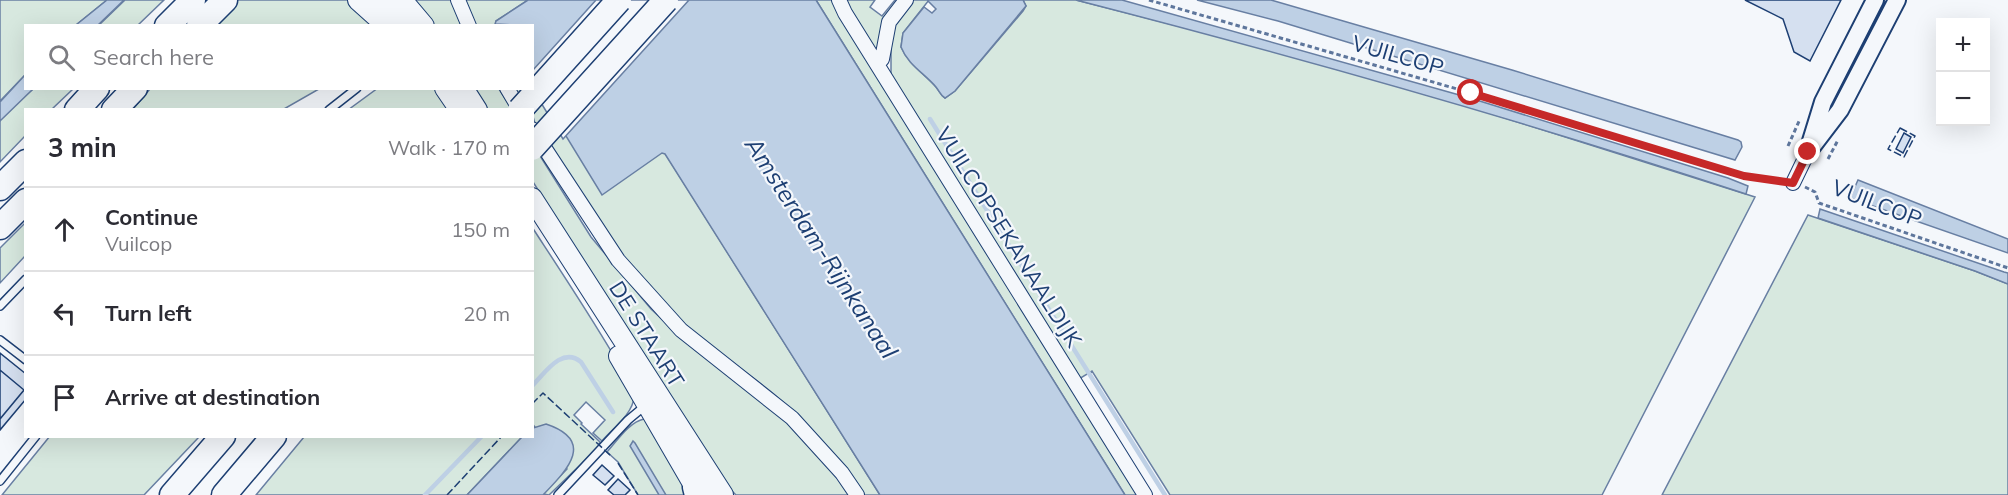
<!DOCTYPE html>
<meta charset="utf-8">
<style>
:root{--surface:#fff;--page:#f7f7f7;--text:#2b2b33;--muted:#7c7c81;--line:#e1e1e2}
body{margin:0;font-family:Mulish,sans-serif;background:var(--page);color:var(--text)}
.controls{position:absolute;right:18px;top:18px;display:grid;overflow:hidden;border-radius:0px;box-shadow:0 6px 24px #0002}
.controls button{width:54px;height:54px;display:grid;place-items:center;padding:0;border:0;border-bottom:2px solid var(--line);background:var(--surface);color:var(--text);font:30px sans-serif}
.stop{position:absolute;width:18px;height:18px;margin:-14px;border:4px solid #c62828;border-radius:50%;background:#fff}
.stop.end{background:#c62828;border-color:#fff;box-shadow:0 2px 6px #0008}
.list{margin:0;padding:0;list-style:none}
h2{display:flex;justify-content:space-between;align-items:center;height:78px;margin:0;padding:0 24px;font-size:26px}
h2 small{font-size:20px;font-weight:400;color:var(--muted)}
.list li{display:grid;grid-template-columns:39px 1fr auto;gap:18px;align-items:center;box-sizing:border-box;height:84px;padding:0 24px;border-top:2px solid var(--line)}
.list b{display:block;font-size:22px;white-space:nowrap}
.list p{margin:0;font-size:20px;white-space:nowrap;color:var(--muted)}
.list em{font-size:20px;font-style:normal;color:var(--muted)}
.icon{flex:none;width:33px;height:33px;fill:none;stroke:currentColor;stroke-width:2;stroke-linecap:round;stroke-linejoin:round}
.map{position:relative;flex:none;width:2008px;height:495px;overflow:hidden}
.search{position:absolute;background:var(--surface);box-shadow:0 6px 24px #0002;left:24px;top:24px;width:510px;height:66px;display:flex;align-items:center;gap:15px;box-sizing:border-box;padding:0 21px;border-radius:0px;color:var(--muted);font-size:22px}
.panel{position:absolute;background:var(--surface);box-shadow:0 6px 24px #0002;left:24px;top:108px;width:510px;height:330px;border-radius:0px}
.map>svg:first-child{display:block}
.green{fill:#d7e8df;stroke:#687fa3;stroke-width:1.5}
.water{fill:#bed0e5;stroke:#687fa3;stroke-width:1.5}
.pier{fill:#f4f7fb;stroke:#687fa3;stroke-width:1.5}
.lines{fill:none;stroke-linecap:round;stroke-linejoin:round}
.stream{stroke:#bed0e5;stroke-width:4.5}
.building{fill:#d5e0f0;stroke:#1d3f73;stroke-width:1.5}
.service-casing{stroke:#1d3f73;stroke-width:10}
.minor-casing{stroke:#1d3f73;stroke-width:16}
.tertiary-casing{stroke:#1d3f73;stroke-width:20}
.secondary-casing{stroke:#1d3f73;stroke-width:22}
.motorway-casing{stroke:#1d3f73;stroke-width:27}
.path{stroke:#5e769c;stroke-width:3;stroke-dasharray:4.5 3;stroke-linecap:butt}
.service{stroke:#f4f7fb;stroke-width:7}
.minor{stroke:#f4f7fb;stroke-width:14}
.tertiary{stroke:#f4f7fb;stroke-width:16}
.secondary{stroke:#f4f7fb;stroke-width:20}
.motorway{stroke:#f4f7fb;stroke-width:24}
.motorway-bridge-casing{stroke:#1d3f73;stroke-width:27;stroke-linecap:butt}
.motorway-bridge{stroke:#f4f7fb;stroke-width:24}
.fence{stroke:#1d3f73;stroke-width:1.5;stroke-dasharray:8 3;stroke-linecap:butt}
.route{stroke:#c62828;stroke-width:8}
.labels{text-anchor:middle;stroke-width:4.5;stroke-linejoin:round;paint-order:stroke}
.street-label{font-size:22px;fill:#1d3f73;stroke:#f4f7fb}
.water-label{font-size:24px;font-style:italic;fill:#1d3f73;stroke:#f4f7fb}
</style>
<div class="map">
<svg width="2008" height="495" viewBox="0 0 2008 495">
<rect width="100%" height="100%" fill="#f4f7fb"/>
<!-- green -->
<path class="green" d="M0,0H107L76,25L26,26L25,75L0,101Z
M125,0H164L138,25L98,26Z
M237,0H350L381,26H211Z
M409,0H452L461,25H430Z
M463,0H528L496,21V26L473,25Z
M816,0H833L1139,495H1125Z
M845,0H875L870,7L882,16L895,0H929L903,33L901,47C909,65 924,73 936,87C940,92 940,95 945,98L955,91L1023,11L1026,6L1023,0H1076L1260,47L1467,106L1755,197L1602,495H1170L1092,371L1079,379L891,75V47L878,55Z
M378,88L438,89L453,110H348Z
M532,88L665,153L880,495H864C839,459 810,424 776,396C743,368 704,345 673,314C657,298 640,281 627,264C606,236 588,206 568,177C556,159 533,130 532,110L513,89Z
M33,89H73L52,109L26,110L25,136L0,162V118Z
M150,89V88L319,89L284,109H133Z
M473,89H499L512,109H487Z
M532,143L591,237L651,309L695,350L737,379L793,427L835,475L850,495H736L730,489L533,182Z
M1808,215L1975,271L2008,284V495H1662Z
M25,223V256L0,283V248Z
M532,227C546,249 636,383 634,397C633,414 612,429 602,441L593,433L605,420L586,402L574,415L582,423L581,424L600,442L599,444L600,446L549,495L543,494L567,469L534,426L533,428Z
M644,419L649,421L690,495H638L618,462L607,452C617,441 629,422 644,419Z
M50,436H199V437L144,495H2Z
M304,437H522L467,495H256Z"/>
<!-- water -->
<path class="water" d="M107,0H124L98,25H76Z
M528,0H816L1125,495H880L665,154L662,153L602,195L533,82L532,26L495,24L496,21Z
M929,0H1023L1026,6L955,91L945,98C940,95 940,92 936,87C924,73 908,65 901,47L903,33L924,7L932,13L936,9L928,1Z
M1076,0H1122L1470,98L1728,178L1748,186L1746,194C1525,121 1301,58 1076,0Z
M1197,0H1271L1512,70L1738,140L1741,142L1742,147L1735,160L1278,21Z
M25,75L26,88L33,89L0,121V102Z
M1858,180L2008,239V253L1850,198Z
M1820,209L2004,272L2008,273V284L1975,271L1818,218Z
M546,424C597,441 566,471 543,495H467L522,437L532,436L533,428Z
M633,441L635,443L666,495H659L630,446Z"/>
<!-- pier -->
<path class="pier" d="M596,0H689L563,139L532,88L533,70Z"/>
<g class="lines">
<!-- stream -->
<path class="stream" d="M930,119L1165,495
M532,386C545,373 562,346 581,362L613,412
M425,495L482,436"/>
</g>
<!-- building -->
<path class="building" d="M1745,0H1841L1810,61L1794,52L1783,19Z
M1904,133L1911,137L1903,153L1896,149Z
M0,353L26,374V399L0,430Z
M0,370L24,390L0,419Z
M602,465L614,476L605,485L593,475Z
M618,479L630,490L625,495H614L608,490Z"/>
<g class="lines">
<defs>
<path id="service" d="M329,110L357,88
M0,306L26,279
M0,340L26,360
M0,481L36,436
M558,495L628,420L646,405"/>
<path id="minor" d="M458,0L469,26
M839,0L845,13L1145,495
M877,64L882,59L889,22L906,0
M507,88L520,110
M532,129L618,260L681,330L792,418L842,473L857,495
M1793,183L1808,152"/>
<path id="tertiary" d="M1811,141L1823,102L1875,0
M1808,152L1840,110L1897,0"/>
<path id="secondary" d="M358,0L387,26
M380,0L409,26
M402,0L424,26
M445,88L460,110
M463,88L477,110
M532,198L723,495
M619,356L695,487L702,495"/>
<path id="motorway" d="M167,26L193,0
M199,26L225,0
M77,110L97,88
M114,110L135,88
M0,188L26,162
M0,227L26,201
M695,487L697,495
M172,495L223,436
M224,495L274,436"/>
</defs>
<!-- service casing -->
<use href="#service" class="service-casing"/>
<!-- minor casing -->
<use href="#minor" class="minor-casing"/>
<!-- tertiary casing -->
<use href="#tertiary" class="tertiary-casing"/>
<!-- secondary casing -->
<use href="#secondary" class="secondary-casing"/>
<!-- motorway casing -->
<use href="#motorway" class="motorway-casing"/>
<!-- path -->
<path class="path" d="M1149,0L1471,93L1744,176L1781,181
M1788,146L1800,119
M1828,159L1838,140
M1805,187L1815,192L1819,203L2008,268"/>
<!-- service -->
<use href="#service" class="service"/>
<!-- minor -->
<use href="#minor" class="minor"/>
<!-- tertiary -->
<use href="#tertiary" class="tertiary"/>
<!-- secondary -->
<use href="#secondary" class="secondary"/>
<!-- motorway -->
<use href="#motorway" class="motorway"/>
<defs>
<path id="motorway-bridge" d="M520,110L619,0
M532,148L666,0"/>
</defs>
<!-- motorway-bridge casing -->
<use href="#motorway-bridge" class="motorway-bridge-casing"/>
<!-- motorway-bridge -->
<use href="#motorway-bridge" class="motorway-bridge"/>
<!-- fence -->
<path class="fence" d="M1900,128L1915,136L1904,157L1888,149Z
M532,404L543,393L611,456
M618,463L638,495
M447,495L502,436"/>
</g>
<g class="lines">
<!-- route -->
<path class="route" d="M1471,93L1744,176L1793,183L1808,152"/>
</g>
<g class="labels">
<!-- street labels -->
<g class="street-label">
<text transform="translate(1398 55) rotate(16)" y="8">VUILCOP</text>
<text transform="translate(1877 203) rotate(21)" y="8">VUILCOP</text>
<text transform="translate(1009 237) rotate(58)" y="8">VUILCOPSEKANAALDIJK</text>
<text transform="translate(647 334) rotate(58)" y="8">DE STAART</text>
</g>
<!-- water labels -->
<g class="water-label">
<text transform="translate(821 248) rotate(57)" y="8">Amsterdam-Rijnkanaal</text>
</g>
</g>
</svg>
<div class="controls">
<button>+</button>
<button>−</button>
</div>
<div class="stop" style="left:1471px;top:93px"></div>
<div class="stop end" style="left:1808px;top:152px"></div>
<div class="search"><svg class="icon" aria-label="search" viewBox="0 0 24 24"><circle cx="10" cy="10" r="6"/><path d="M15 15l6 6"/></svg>Search here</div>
<section class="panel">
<h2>3 min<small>Walk · 170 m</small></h2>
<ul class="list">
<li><svg class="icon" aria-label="ahead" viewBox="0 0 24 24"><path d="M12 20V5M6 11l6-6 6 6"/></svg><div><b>Continue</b><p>Vuilcop</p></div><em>150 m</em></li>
<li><svg class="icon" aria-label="left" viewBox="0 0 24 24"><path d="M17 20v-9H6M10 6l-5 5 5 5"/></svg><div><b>Turn left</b></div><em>20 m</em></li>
<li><svg class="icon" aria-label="arrive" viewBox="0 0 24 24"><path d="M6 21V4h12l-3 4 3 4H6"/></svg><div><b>Arrive at destination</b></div></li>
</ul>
</section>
</div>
